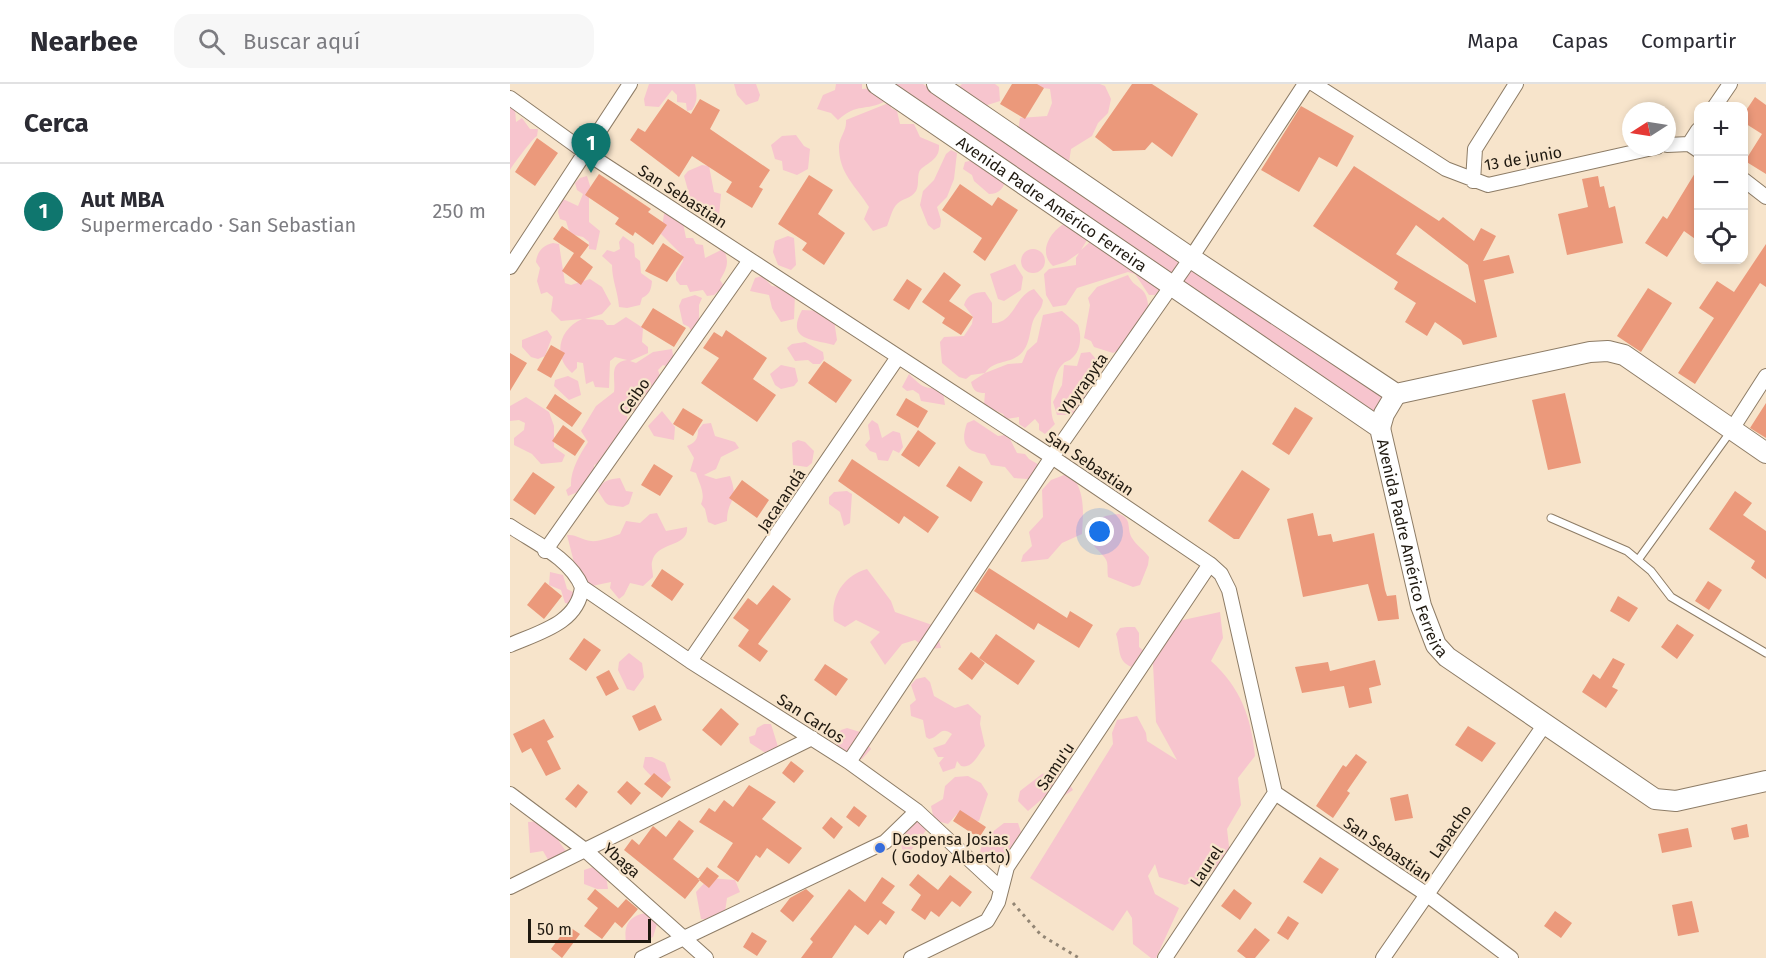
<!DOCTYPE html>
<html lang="es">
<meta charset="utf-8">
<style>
:root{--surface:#fff;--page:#f7f7f7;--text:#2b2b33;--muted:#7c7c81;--line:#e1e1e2;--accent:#0f766e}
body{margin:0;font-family:"Fira Sans",sans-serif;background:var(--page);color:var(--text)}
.controls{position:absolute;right:18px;top:18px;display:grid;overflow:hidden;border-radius:12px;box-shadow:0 3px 9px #0003}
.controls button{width:54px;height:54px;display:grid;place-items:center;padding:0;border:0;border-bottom:2px solid var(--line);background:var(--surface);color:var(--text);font:30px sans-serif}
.compass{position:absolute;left:1112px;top:18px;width:54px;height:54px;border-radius:50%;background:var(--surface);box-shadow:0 3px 9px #0003;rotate:258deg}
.scale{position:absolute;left:18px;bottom:15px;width:123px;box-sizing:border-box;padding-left:6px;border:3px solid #1f1910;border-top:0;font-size:16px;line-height:21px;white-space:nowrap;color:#1f1910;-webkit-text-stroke:4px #f7e4cb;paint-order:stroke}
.you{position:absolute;left:590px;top:448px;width:21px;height:21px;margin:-15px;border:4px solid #fff;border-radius:50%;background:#1a73e8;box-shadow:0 0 0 9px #1a73e833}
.badge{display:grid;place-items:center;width:39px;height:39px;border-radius:50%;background:var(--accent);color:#fff;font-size:20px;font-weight:700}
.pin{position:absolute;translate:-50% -50px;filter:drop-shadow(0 2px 3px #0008)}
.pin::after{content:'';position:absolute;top:32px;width:21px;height:18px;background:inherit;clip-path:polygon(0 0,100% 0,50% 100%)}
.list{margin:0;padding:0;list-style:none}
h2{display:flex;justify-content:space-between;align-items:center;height:78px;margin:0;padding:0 24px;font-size:26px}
h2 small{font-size:20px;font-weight:400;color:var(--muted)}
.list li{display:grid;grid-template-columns:39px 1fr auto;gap:18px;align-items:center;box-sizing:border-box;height:96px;padding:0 24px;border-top:2px solid var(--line)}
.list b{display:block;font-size:22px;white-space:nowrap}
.list p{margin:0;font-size:20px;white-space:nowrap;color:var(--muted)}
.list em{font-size:20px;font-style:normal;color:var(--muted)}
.icon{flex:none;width:33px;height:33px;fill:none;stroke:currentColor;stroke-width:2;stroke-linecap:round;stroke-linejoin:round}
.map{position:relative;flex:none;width:1256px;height:874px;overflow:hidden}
header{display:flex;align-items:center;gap:36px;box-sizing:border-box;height:84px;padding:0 30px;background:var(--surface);border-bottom:2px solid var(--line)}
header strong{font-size:28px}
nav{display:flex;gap:33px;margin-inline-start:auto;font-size:21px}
.search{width:420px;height:54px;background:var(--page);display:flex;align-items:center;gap:15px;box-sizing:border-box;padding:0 21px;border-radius:18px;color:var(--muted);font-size:22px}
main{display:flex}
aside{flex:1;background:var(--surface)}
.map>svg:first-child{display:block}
.green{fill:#f7c5ce}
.building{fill:#eb997b;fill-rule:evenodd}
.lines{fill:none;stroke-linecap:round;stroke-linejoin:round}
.lane-casing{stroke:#8d7c66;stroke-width:9}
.street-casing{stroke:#8d7c66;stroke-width:16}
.secondary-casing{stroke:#8d7c66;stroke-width:22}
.path{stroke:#928574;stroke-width:3;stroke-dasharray:3 4.5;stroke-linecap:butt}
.lane{stroke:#fff;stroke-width:7}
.street{stroke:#fff;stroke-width:14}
.secondary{stroke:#fff;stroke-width:20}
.poi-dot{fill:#376ddc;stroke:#f7e4cb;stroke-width:2}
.labels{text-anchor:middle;stroke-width:4.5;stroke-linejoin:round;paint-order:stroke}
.street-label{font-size:16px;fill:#1f1910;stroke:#f7e4cb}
.poi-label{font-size:16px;fill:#1f1910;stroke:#f7e4cb;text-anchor:start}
</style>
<header>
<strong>Nearbee</strong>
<div class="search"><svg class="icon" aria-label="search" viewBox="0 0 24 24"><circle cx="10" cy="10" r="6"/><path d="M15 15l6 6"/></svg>Buscar aquí</div>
<nav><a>Mapa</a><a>Capas</a><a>Compartir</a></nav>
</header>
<main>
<aside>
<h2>Cerca<small></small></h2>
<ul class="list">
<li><span class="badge">1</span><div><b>Aut MBA</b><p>Supermercado · San Sebastian</p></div><em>250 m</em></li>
</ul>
</aside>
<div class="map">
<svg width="1256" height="874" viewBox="0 0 1256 874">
<rect width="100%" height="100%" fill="#f7e4cb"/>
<!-- green -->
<path class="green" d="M139,0H185C187,10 188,17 182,26L177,27L176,19L167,18V11L162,6L149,23L135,22L134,15Z
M224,0H246L250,11L248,17L236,21L227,11Z
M326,0H352V5L362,4L356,0H413L669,170L673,176L645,211H639L625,190L618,188L567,204L556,221L543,223L536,211L534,190L539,185L566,181V174L569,169L556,178L543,182C527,168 541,146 557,138L577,156L571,166L580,158L587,157L495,94C495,104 489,110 479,110L464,97L462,91L453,85L455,78L468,75L376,17C355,28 348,18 328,36L321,29L307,25L313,11L325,6Z
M452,0H485L489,3L490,17L465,25L447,5Z
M526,0H590L595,2L601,15L598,29L588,39L582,52L561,65L559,78L546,83L508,47L510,34L537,32L542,19L540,5L527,3Z
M381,18V24L387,27L390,40H404L410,53L429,61C430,75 419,78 411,85C406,90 410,100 406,107C401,115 393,114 387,120C382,125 380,135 377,142L363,147L354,135L359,123C346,102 329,90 329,63C329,53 337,47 336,36Z
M0,22L5,25L6,38L12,34L20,45H28L27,52C23,54 2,82 0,86Z
M286,51L294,62L300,65L298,85L287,91L273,86L272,77L265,75L261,61L272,52Z
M441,66L447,69L444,95L437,113L427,123L431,136L430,143L424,146L418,141L410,121L413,107L424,96L436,70Z
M192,81L199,82L204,108L211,110L209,132L203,136L191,128H184L174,92L178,87Z
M77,92L81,105L79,111V138L90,147L86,166L79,165V158L73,153L60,150L56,137L50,135L48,128L51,114L68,122L73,110L67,106L65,99L70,94Z
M168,129L172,134L176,154H183L186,160L193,161L195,174L213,165C220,177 217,185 210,196L214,202L204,211L197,212L193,206L180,208L177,201H170L166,196V189L173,177L171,170L151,150L154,130Z
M113,152L124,160L125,173L130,177L131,189L142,197C141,206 140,210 132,214L130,221L117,224L109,223C108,208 102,196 102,181L92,172L97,166L104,168L110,165L109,158Z
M278,152L284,154L286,181L281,186L268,181L263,168L265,157Z
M43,159L49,160L55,199L61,201L80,195L92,203L101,220L92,230L75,235L93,236L97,241H104L116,233L133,244L132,258L138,263V269L120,277L126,279L143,268L162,265L164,278L159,283L153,281L148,286L150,292L130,324L118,329C116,343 112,361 96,367L91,379L84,381L85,394L70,407L58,412L56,406L61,402C60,387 70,370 78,358L71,347L86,322L104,308C106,294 98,279 117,276L105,273L100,277L99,304L85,303L83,297L76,300L73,279L67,278V284L62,289C42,272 49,245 72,235L51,237L41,227L43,213L37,208L31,210L27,197L30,184L26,178C27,168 33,161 43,159Z
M511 177a12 12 0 1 1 24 0a12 12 0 1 1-24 0Z
M505,180L513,193L511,206L494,217L488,215L480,190Z
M679,183L871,308L872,314L863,331L672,203L671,195Z
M618,191C622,199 625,200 631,205C643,214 638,244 633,255L603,269L584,263L581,257L574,254L580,221L578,214L587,203Z
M252,192L262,202L269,203L273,198L285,210L284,235L271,238L262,224L259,211L240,207L245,194Z
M524,205L533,216C532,226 526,229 523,237C519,249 520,264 508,272C497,280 484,276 475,289L498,280L512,279L517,267L527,258L533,231L552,227L568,241C572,252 571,268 561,275C559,277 555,277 553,280C542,289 537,327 545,340L535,350L529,346V340L525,335L515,344L509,340V333L496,335L493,330L474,321L475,309C467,309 463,307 461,298L475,289L461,291L456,295L449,293L432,279L430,258L434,253L454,252L462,240L463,233L454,221C457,211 464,208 475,208L482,219V239C504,240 505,211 524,205Z
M185,211L192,214L189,221V248L182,249L179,243L173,240L169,222L172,215Z
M292,226L313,227L324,236L327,256L324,261C304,255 275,257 292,226Z
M37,246L42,253L35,272L28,275L21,273L12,263V256Z
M295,258L313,268L314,275L310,280H303L298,276L285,277L277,264L282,260Z
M580,268L589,279L590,285L581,296L575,293L577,312L568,323V331H547L543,318L552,301L554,281L567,282L571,269Z
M271,281L285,284L288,297L284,302L271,305L265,301L260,290Z
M399,290C408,299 414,306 428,304L433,308L435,321L411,317L409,310L403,306L397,307L392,303Z
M58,292L68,297L71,311L59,316L44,302L45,296Z
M16,313L39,328L44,342V363L55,371L52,378L31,380L22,370L4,361V354L14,346L15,339L9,336L0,337V322Z
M152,327L165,343L164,356L144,352L138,342Z
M362,336L368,340L372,354L383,347L390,349L393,363L389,369L383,366L378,377L368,376L366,369L360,367L355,361L360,355L358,341Z
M464,336L488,352L495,351L500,355L507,369L515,370L519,375L531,382L523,399L518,395L504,394L495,383L481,381L475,370C453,368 451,356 457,339Z
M201,339L205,352L225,358L229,364L211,373L206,385L194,391L206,395L220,392C230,419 217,414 217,437L205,441L198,438L195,425L191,420C196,410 189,399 186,389L180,387L184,374L177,362C185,359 188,355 188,346L193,340Z
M288,356L295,358L304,367L302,379L297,383L283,381L282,359Z
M554,391H561C576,408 573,430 572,450L552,459L538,475L511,478L513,471L522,462L519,448L533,433L532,406L541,396Z
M110,394L116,407L123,408L119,420L113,423C94,420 99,424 88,407C92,396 100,395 110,394Z
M337,407L342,410L340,439L334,442L330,428L319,420V413L324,408Z
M147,429L156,447L177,443C179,464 146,457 142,478C141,482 143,488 143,493L133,502L120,499L114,511L109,515L100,504L101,498L82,502L69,498L57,451C66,450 72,456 81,457C88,458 102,453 110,450L116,437L130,439L140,430Z
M609,430C623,435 616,444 622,454C626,461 634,466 639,473L638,481L630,501L623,503L598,493C597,488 598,483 597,478C595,472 589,468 585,463C571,440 589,431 609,430Z
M357,485L381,517L385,528L425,542L431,564L417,565L405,556L392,560L375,581L360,558L370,548L346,536L335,543L324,537C320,513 333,492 357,485Z
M40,488L53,491L57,505L69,511V521L55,519L51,506L39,501Z
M710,528L713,554L701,577C731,604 741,633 745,672L728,694L731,721L717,745L720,771L699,791L675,801L649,793L645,780L638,792L645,810L669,824L646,874H641L623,860L622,834L617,826L603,847L520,794L603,660L602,649L607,636L627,632L636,649L637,657L667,676L646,638L642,561L659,539Z
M617,543H625L629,549V563L634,567L625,584C606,579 611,565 606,550L610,544Z
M119,569L132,579L134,593L124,607L117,605L108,586L109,578Z
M415,593L420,598L424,612L445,624L458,620L471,632L470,640L475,662C468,670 463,685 451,682L447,677L445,684L433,688L429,679L434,673H428L423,664L435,660L442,650C430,641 430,653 419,655L416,653L413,636L401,632L400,621L406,616L401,601L406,595Z
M254,640H261L269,666L257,670L240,659L239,653L245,651L247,644Z
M337,644L350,648L361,665L352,675L330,678L323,657L331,646Z
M135,673H142L155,679L161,696L155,700C146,697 139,691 133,683Z
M545,687L556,694L563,706L552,713L539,709L518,727L508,717L510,707L532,690Z
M458,692L471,699L478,710L469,737L456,739L447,730L438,740L424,736L421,722L433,715L435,702L445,693Z
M410,734L417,745L399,769L392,765L390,752L404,736Z
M31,737C44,744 46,755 56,767L53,779H40L33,767L20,769L18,738Z
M494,739H508L512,751L508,778H495L470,770L472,756Z
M86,782L96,791L98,805H87L74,800V786Z
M199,794L225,796L230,808L217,814L215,828L205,836L191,835L186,808Z
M144,827L147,840L143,853L130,859H116C113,836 122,831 144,827Z"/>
<!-- building -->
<path class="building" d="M502,0H527L534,4L515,35L490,20Z
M622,0H642L688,30L662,73L642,58L635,66L603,67L585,53Z
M1245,13L1256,21V90L1235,77L1252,50L1233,38V31Z
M158,15L181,30L190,15L210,26L200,45L260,86L249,103L253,105L242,124L216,108L222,98L182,72L169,93L120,56L128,44L135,48Z
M791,22L844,52L827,83L809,73L789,108L751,86Z
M27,54L48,69L25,102L5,88Z
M844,82L929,137L933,133L964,157L971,144L986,152L973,177L999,171L1004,189L974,196L987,253L953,261L951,256L925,238L917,252L895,238L906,219L884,205L888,198L803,142ZM906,141L958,181L966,219L886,170Z
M1188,84V157L1174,147L1157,173L1135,159L1153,132L1157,135Z
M89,90L141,125L138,128L157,141L143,161L125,148L123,152L105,140L109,134L75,111Z
M299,91L323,106L308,130L335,149L314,181L292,166L297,159L268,140Z
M1088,92L1090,103L1094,102L1099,124L1105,122L1113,159L1057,171L1048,130L1078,123L1072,95Z
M450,100L482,122L488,113L508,126L475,177L463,168L472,154L432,126Z
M52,142L79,161L70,173L83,183L71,201L52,187L64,169L43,155Z
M153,159L174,173L157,198L135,187Z
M1256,160V203L1250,199L1185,300L1168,289L1204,234L1189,224L1207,197L1224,208Z
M434,188L451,201L439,217L463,233L451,251L432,239L435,234L412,218Z
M397,195L412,205L399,226L383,216Z
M1138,204L1162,219L1131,268L1107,252Z
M143,224L176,244L164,263L131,243Z
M216,246L257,274L243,295L266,311L247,338L191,299L209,274L193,264L204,248L212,253Z
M41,261L55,269L41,294L27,286Z
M0,269L17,279L0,307Z
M314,277L342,296L326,319L298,299Z
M1055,309L1071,379L1038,386L1022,316Z
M45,310L72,329L62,343L36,324Z
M396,314L418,327L408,344L386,331Z
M1256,319V354L1240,344Z
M785,323L803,334L779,371L762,360Z
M173,324L193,336L183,352L163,340Z
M53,341L75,357L65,372L42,357Z
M408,346L426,359L409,383L391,371Z
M342,375L429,433L418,449L394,432L389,440L328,397Z
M144,380L163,392L150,412L131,401Z
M449,382L473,398L461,418L436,402Z
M732,386L760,405L729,455H724L698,437Z
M23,388L45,403L25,431L3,416Z
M232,396L259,416L247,434L219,414Z
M1225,407L1242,419L1233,431L1256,447V495L1241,484L1245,477L1199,445Z
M803,429L808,452L821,450L823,458L864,449L875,506L877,512L886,511L889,535L868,537L858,500L793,513L777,435Z
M479,484L557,534L560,527L583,541L569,564L528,539L524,546L464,507Z
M152,485L174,500L162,517L141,502Z
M1198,497L1212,506L1199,526L1185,517Z
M35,498L52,512L34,535L17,521Z
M263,501L281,515L248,560L258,567L250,578L228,562L239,546L223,534L238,514L247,521Z
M1108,512L1128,524L1119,538L1100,527Z
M1167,540L1184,551L1167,575L1151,563Z
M486,550L525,577L508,601L469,574Z
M74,554L91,566L76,587L59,575Z
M461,568L475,579L462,596L448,585Z
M1103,574L1115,580L1102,603L1108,606L1096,624L1072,608L1083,590L1090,595Z
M865,576L871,601L859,604L862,619L839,624L834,602L792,609L785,583L818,578L820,587Z
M315,580L338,595L326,612L304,596Z
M99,586L109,605L96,612L86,593Z
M145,621L152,636L129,647L122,632Z
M211,624L229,640L211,662L192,646Z
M34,635L44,653L37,657L51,685L36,692L21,664L12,669L3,650Z
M958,642L986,659L972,678L945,661Z
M846,670L857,678L837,707L840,709L823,734L806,722L833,681L836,683Z
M281,677L294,687L284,699L272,689Z
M144,689L161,703L152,714L134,700Z
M117,697L131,709L121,721L107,708Z
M68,700L78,708L66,724L55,715Z
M239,701L266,718L252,735L292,764L279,780L257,764L250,774L246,771L228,798L207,783L223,759L189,738L199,724L205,728L214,716L223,723Z
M898,710L903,734L885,737L880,714Z
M344,722L357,732L349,743L336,733Z
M450,726L476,743L469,754L443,737Z
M321,733L333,743L324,755L312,744Z
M169,736L184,747L163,775L190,796L175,815L114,766L122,755L129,761L143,742L156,753Z
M1237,740L1239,753L1224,756L1221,744Z
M1178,744L1182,763L1152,769L1148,750Z
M810,773L829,785L812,810L793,798Z
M197,783L209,792L199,804L188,795Z
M408,790L428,806L440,791L462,808L450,823L442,817L429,833L421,827L415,836L401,826L411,811L399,801Z
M372,793L385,802L372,819L385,828L376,841L370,836L358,851L345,841L322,874H291L303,858L300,855L339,805L355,818Z
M85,805L108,824L116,815L128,825L112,844L105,838L92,855L74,842L88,824L77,815Z
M296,805L304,812L283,838L270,827L280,814Z
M724,805L742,819L730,836L711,822Z
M1182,817L1189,848L1168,852L1162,821Z
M1045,827L1062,839L1051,854L1034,842Z
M778,832L789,839L778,856L767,849Z
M58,842L70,850L52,874L41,865Z
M745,844L760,856L745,874H736L727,867Z
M242,848L257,857L247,872L233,863Z"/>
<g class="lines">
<defs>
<path id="lane" d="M1041,434L1117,467L1141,487L1161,513L1256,569
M1128,476L1221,347"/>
<path id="street" d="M804,0L936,85L978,101L1147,63
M0,14L75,68L542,373L700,480L711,490L719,506L765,709L916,810L1001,874
M1205,22L1220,0
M1179,60L1188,46
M1157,61L1179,60L1188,66
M1234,96L1256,113
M963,97L965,65L1006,0
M0,183L120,0
M1222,345L1256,292
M0,442C25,459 60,474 72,503L180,577L339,678L407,727L490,804
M35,467L240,176
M0,561C30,548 68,539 72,503
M180,577L388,273
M339,678L542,373L681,174L795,0
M0,710L75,766L196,874
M0,803L302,654
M132,874L375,758L407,727
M401,874L477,837L488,818L497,783L700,480
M655,874L765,709
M873,874L1035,640"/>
<g id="secondary">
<path id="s1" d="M367,0L870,344L911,522L926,561L937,573L1145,715L1166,717L1256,697"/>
<path d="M427,0L681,174L886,310L1080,268L1098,267L1114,271L1256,369"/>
<path d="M870,344L874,330L886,310"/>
</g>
</defs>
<!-- lane casing -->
<use href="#lane" class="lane-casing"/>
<!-- street casing -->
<use href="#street" class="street-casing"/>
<!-- secondary casing -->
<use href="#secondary" class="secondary-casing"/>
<!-- path -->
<path class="path" d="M503,819L531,851L569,874"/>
<!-- lane -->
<use href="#lane" class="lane"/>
<!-- street -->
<use href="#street" class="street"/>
<!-- secondary -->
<use href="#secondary" class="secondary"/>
</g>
<!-- markers -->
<circle class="poi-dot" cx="370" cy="764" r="6"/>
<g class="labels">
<!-- street labels -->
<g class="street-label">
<text transform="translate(1013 74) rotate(-10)" y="6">13 de junio</text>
<text transform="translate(173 112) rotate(33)" y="6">San Sebastian</text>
<text dy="6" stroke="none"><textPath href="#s1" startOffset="212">Avenida Padre Américo Ferreira</textPath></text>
<text transform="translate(573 300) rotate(-55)" y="6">Ybyrapyta</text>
<text transform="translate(124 312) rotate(-55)" y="6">Ceibo</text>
<text transform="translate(580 379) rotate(34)" y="6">San Sebastian</text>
<text transform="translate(271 416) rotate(-56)" y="6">Jacarandá</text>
<text dy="6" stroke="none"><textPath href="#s1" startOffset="734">Avenida Padre Américo Ferreira</textPath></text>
<text transform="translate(301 634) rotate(33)" y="6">San Carlos</text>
<text transform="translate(545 682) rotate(-56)" y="6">Samu'u</text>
<text transform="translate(940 747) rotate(-55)" y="6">Lapacho</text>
<text transform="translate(878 765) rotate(34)" y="6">San Sebastian</text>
<text transform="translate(112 776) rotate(41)" y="6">Ybaga</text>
<text transform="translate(696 782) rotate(-56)" y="6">Laurel</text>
</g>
<!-- poi labels -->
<g class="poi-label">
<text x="382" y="761">Despensa Josias<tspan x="382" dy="18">( Godoy Alberto)</tspan></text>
</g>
</g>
</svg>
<div class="controls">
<button>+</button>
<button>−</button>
<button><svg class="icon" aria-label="locate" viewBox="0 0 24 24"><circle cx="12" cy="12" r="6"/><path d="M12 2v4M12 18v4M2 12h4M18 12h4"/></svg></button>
</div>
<svg class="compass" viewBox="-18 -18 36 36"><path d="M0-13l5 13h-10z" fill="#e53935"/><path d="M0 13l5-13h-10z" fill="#7c7c81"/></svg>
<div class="scale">50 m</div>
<div class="you"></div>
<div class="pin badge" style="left:81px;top:89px">1</div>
</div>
</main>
